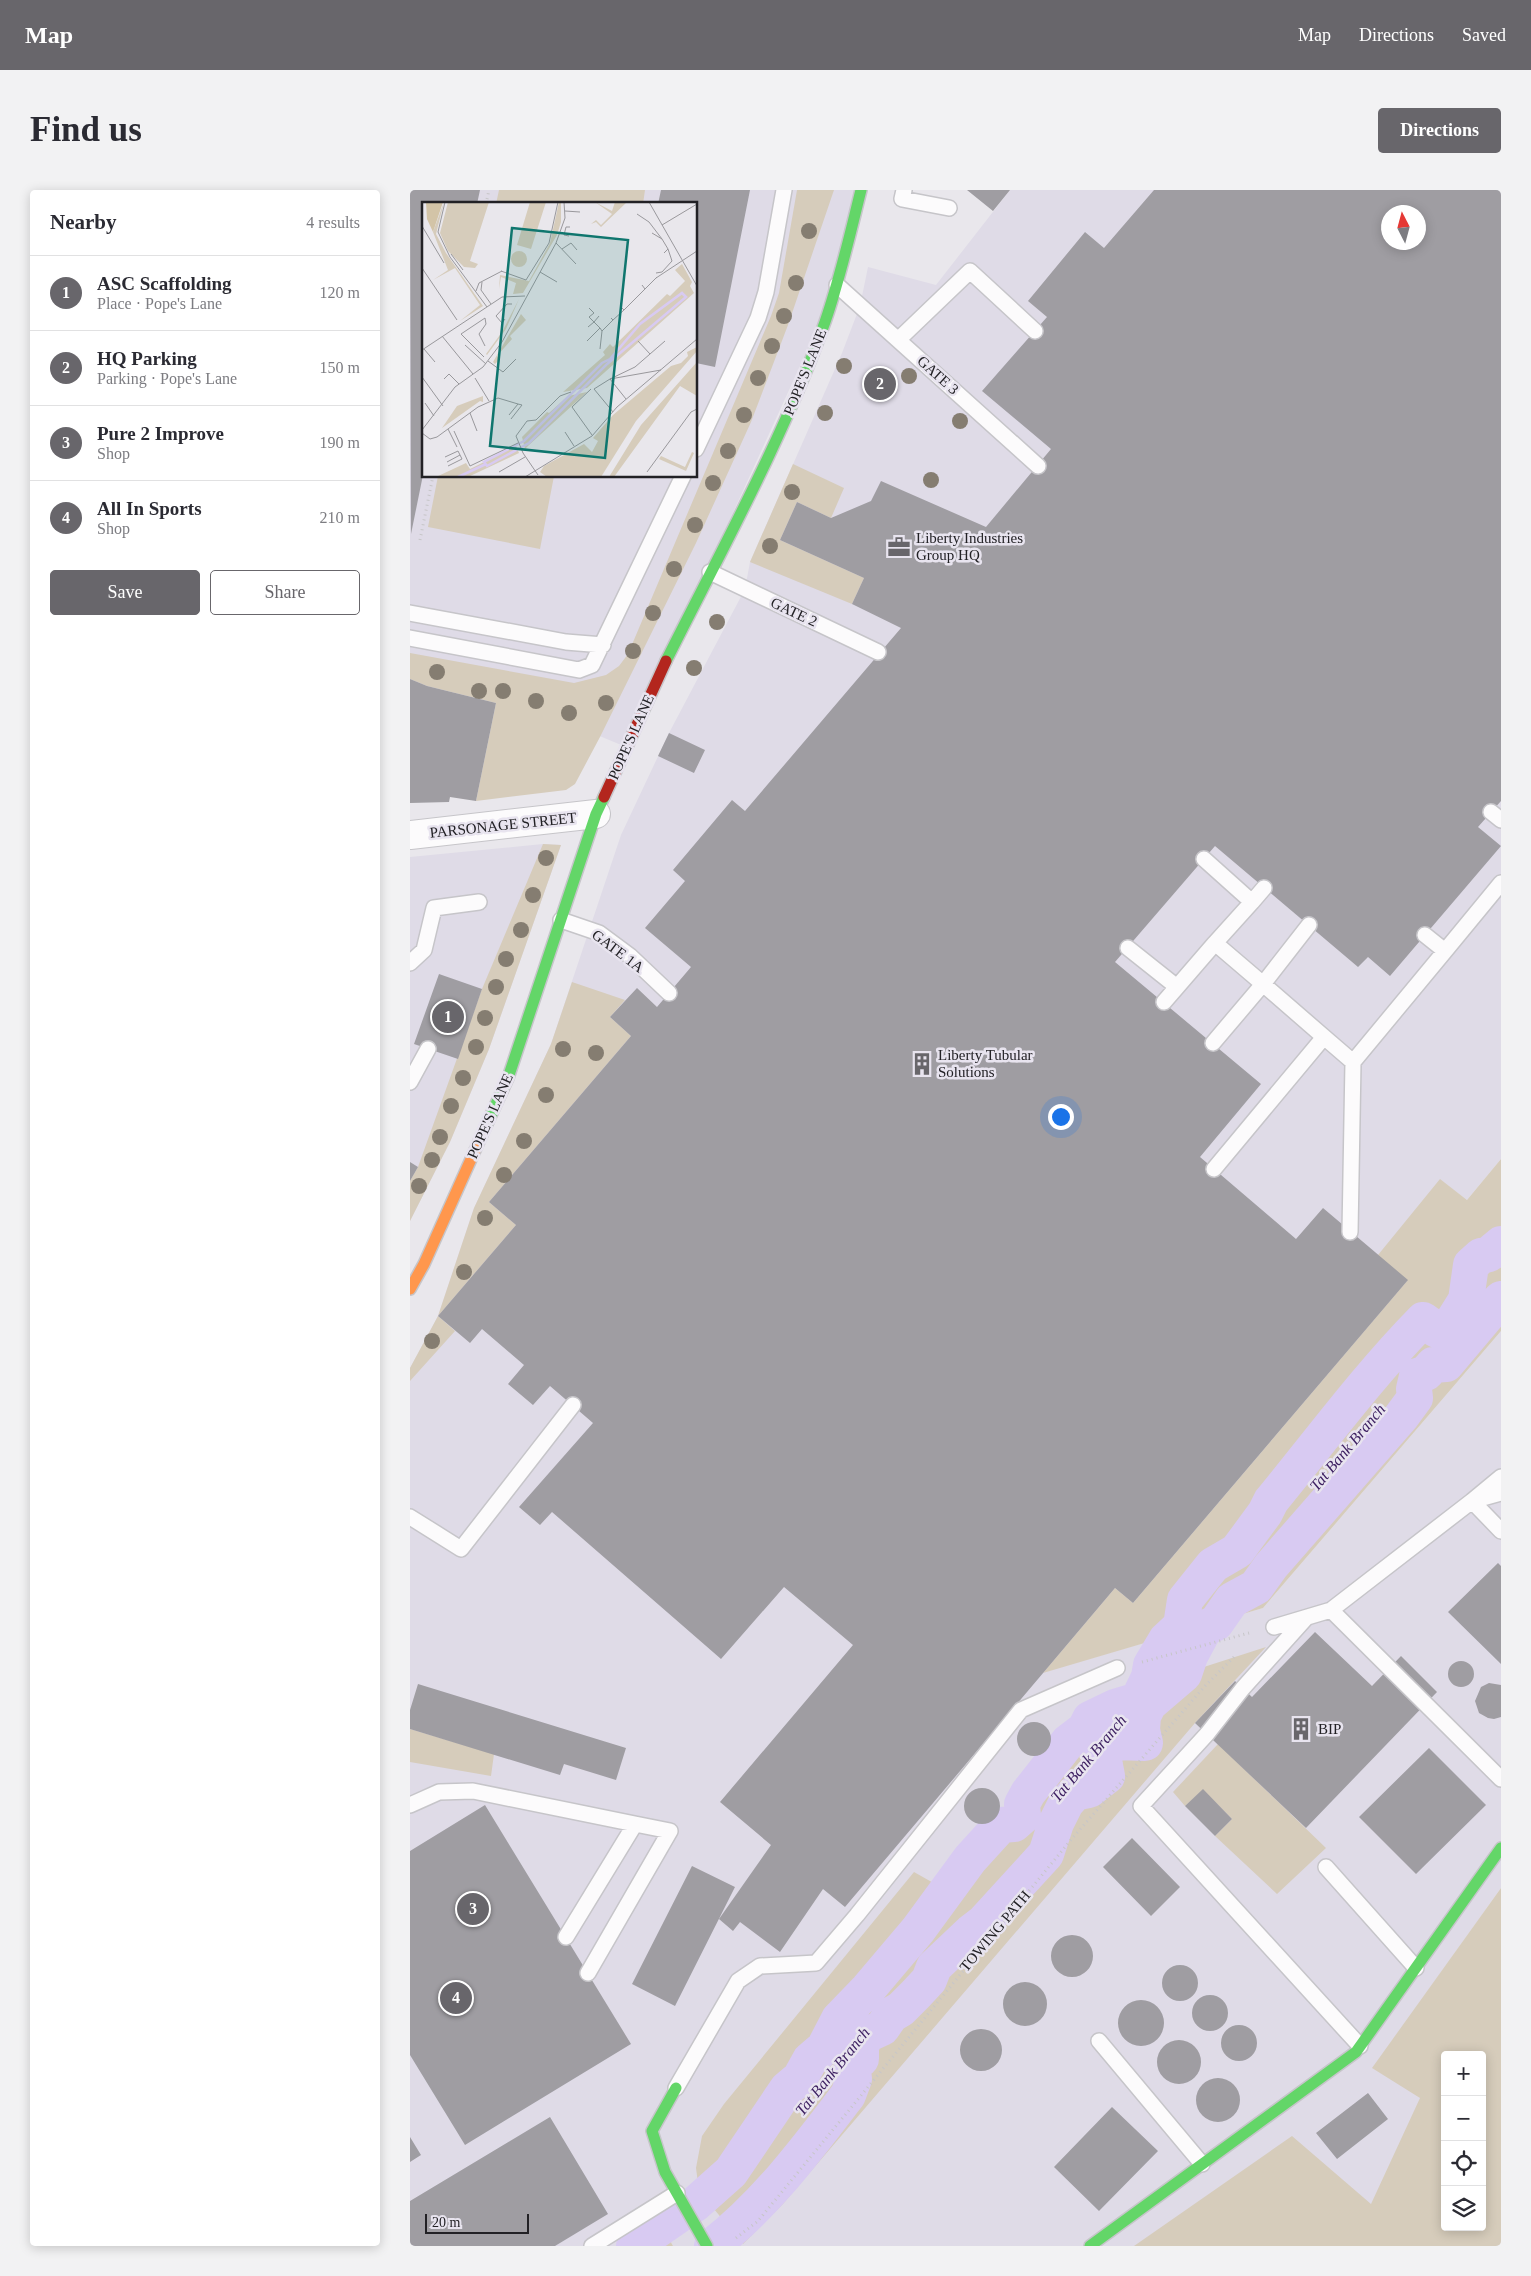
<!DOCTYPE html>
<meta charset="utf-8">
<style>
:root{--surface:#fff;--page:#f2f2f3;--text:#2b2b33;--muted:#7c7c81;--line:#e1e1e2;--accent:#68666b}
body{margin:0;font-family:"Times New Roman",serif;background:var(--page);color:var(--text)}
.controls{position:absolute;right:15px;bottom:15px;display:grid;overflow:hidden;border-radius:5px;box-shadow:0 2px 12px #0003}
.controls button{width:45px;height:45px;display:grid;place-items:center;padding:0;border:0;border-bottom:1px solid var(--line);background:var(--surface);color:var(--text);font:25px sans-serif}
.compass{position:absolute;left:971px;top:15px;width:45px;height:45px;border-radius:50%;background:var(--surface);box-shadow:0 2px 12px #0003;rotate:354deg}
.scale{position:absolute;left:15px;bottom:12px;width:104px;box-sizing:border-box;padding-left:5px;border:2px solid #222125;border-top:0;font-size:14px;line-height:18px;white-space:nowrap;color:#222125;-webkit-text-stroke:4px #e8e4ef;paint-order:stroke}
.you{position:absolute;left:650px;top:926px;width:18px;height:18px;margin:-12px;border:4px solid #fff;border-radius:50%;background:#1a73e8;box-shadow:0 0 0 8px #1a73e833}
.badge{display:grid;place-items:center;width:32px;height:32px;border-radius:50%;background:var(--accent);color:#fff;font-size:16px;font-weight:700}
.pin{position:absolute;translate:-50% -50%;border:2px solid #fff;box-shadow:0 1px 5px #0006}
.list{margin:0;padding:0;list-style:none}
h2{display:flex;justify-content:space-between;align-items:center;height:65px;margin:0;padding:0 20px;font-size:21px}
h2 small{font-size:16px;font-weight:400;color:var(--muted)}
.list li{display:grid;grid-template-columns:32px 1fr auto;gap:15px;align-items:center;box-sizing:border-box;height:75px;padding:0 20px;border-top:1px solid var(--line)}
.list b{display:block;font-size:19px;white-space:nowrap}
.list p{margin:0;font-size:16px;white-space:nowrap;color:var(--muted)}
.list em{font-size:16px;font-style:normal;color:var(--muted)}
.actions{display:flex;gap:10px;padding:15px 20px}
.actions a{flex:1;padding:11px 0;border:1px solid var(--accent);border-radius:5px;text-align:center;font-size:18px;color:var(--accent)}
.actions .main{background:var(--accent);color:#fff}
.icon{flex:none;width:28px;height:28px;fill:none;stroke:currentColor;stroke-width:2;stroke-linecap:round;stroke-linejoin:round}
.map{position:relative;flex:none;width:1091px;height:2056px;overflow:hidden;border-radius:5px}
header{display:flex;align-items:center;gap:30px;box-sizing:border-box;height:70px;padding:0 25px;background:var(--accent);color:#fff}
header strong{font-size:24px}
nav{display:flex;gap:28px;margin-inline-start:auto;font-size:18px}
.intro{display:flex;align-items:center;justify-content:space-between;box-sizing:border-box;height:120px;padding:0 30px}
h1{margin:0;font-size:35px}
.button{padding:12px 22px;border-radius:5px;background:var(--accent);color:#fff;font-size:18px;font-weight:700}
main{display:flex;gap:30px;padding:0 30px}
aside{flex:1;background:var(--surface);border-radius:5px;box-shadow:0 2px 12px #0003}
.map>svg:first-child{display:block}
.built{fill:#dfdbe7;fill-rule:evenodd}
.green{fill:#d6ccbb;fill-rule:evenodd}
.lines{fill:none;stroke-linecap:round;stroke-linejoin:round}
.canal{stroke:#d8caf2;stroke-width:36}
.building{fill:#9f9da2;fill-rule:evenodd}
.lane-casing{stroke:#c6c5c9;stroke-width:18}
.street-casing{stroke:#c6c5c9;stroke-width:30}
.fast-casing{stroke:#c6c5c9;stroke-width:14}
.slow-casing{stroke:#c6c5c9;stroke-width:14}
.jam-casing{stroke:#c6c5c9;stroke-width:14}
.path{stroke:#c7c6c8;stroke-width:3;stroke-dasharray:1 4;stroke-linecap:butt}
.lane{stroke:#fcfbfc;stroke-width:15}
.street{stroke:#fcfbfc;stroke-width:28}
.fast{stroke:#63d668;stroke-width:11}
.slow{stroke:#ff974d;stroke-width:11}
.jam{stroke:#b3261e;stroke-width:11}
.tree{fill:#857d71}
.labels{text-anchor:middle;stroke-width:5;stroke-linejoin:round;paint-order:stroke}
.street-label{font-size:15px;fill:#222125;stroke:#e8e4ef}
.poi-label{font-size:15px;fill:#222125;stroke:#e8e4ef;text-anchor:start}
.water-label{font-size:16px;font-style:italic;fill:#3e2162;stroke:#e8e4ef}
.inset-river{fill:none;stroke:#d8caf2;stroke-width:2.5}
.inset-road{fill:none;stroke:#99989c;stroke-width:1}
.view{fill:#0f766e;fill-opacity:0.15;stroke:#0f766e;stroke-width:2.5}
.inset-edge{fill:none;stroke:#222125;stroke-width:2.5}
</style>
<header>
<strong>Map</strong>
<nav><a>Map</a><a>Directions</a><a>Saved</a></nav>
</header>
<div class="intro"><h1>Find us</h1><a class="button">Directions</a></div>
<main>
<aside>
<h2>Nearby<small>4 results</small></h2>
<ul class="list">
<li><span class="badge">1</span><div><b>ASC Scaffolding</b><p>Place · Pope's Lane</p></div><em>120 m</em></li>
<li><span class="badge">2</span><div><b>HQ Parking</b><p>Parking · Pope's Lane</p></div><em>150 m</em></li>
<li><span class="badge">3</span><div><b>Pure 2 Improve</b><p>Shop</p></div><em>190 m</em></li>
<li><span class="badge">4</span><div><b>All In Sports</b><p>Shop</p></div><em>210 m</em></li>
</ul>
<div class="actions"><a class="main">Save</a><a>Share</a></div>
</aside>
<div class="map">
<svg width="1091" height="2056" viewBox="0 0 1091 2056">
<rect width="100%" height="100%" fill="#e9e7ec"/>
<!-- built -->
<path class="built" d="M0,0H451L427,95L216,557L108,512L17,496L0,489ZM14,14H286V286H14Z
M600,0H1091V969L1057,1010L1030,990L998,1090L723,1413L705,1398L634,1482L853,1418L1091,1141V1698L963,1878L1035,1922L985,2056H263L252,2037L224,2056H0V1178L28,1126L64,1018L141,854L211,645L259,543L335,399L340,372L432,163L450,116L458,77L526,95ZM978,22H1008V52H978Z
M133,654L151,655L79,859L40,952L0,1031V667Z"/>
<!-- green -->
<path class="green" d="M89,0H235L233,14H86Z
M387,0H424L378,135L341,232L286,353L190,547L165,594L156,600L66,611L86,513L17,496L0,489V463L164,493L196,485L209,476L218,464L361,126L369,103Z
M383,274L434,298L421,328L387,312L370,350L454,388L442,414L340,372Z
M28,286H144L130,359L18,337Z
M133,654L151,655L79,859L40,952L0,1031V991L8,977L72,799Z
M162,792L215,810L200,827L221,846L79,1012L106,1035L28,1126L45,1141L0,1191V1178L28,1126L64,1018L141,854Z
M1091,969V1141L853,1418L633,1483L705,1398L723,1413L997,1091L968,1065L1030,989L1057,1010Z
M856,1457L785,1533L372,2015L333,2054L289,2001L286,1978L292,1946L314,1914L504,1682L527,1695L609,1601L682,1513Z
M0,1539L84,1564L81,1586L0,1572Z
M808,1554L916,1658L867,1704L805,1646L822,1629L793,1600L775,1616L763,1602Z
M1091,1698V2056H724L882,1946L961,2014L1010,1908L962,1878ZM1035,1865H1072V2037H1035Z
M252,2036L263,2056H224Z"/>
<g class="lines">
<!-- canal -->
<path class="canal" d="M224,2056L285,2014L321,1982L377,1899L390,1888L400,1870L414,1858L429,1829L458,1799L508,1740L560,1669L591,1635L604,1634L613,1626L612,1614L618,1603L658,1552L675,1539L680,1529L705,1517L728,1510L739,1487L741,1475L756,1450L771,1436L775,1410L803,1375L827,1361L855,1323L861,1311C911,1250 958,1186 1013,1130L1027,1140L1041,1134L1056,1110L1061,1075L1071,1066L1079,1064L1091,1054
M302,2056C356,2014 397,1959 438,1905L444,1889L442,1873L451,1869V1853L459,1844L472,1838L481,1825L491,1819L506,1804L519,1790L524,1777L561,1742L574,1732L636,1664L646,1633L656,1613L665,1603L679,1600L697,1586L691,1554L698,1556L705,1552L735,1553L732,1540L733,1526L739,1514L774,1484L780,1466L795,1438L806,1433L822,1410L846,1397L861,1376L991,1227L1005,1208L1004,1199L1007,1186L1016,1183L1023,1175L1036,1174L1091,1109"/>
</g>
<!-- building -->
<path class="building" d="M0,0H70L67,14H14V280L1,344Z
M251,0H340L305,177L286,173V14H248Z
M557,0H600L583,21Z
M744,0H1091V611L1068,637L1091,656L980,786L958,767L948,777L805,656L705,772L851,894L790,967L886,1049L913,1018L998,1090L723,1413L705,1398L435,1717L413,1699L370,1762L330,1732L323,1741L309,1729L361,1655L310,1612L443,1455L374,1397L311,1469L142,1322L130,1335L109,1317L183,1233L140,1196L123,1215L98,1194L114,1175L72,1139L60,1153L28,1126L106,1035L79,1012L221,846L200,827L227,798L247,817L281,777L235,738L275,691L263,680L322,610L335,621L491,438L442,414L454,388L370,350L387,312L421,328L461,311L471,291L576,337L641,259L572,201L637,127L618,111L675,42L694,58ZM978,22H1008V52H978Z
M0,489L17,496L86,513L66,611L40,607L39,612L0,613Z
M259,543L295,560L284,583L248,566Z
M29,784L72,799L48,869L4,854Z
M0,972L8,977L0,991Z
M1088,1373L1091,1376V1474L1038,1422Z
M905,1442L962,1496L991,1466L1027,1502L896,1638L785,1533L825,1491L842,1507Z
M1038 1484a13 13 0 1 1 26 0a13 13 0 1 1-26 0Z
M1079,1493L1091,1495V1527L1084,1529L1078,1528L1069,1523L1065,1511L1071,1497Z
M8,1494L216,1558L206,1590L154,1574L150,1585L0,1539V1520Z
M607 1549a17 17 0 1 1 34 0a17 17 0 1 1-34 0Z
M1019,1558L1076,1615L1006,1684L949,1627Z
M554 1616a18 18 0 1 1 36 0a18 18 0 1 1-36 0Z
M793,1599L822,1629L805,1646L775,1616Z
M75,1615L221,1854L55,1955L0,1865V1661Z
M722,1648L770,1697L741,1726L693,1677Z
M282,1676L325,1697L265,1816L222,1794Z
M641 1766a21 21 0 1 1 42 0a21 21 0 1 1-42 0Z
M752 1793a18 18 0 1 1 36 0a18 18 0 1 1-36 0Z
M593 1814a22 22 0 1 1 44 0a22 22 0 1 1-44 0Z
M782 1823a18 18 0 1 1 36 0a18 18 0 1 1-36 0Z
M708 1833a23 23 0 1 1 46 0a23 23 0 1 1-46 0Z
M811 1853a18 18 0 1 1 36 0a18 18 0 1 1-36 0Z
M550 1860a21 21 0 1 1 42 0a21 21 0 1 1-42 0Z
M747 1872a22 22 0 1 1 44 0a22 22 0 1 1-44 0Z
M786 1910a22 22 0 1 1 44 0a22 22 0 1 1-44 0Z
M958,1903L978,1929L927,1969L906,1943Z
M702,1917L748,1961L689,2021L644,1977Z
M140,1927L198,2024L145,2056H0V2011Z
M0,1947L11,1965L0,1972Z"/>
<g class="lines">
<defs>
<path id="lane" d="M494,0L492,9L539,18
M427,95L628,276
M489,149L560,81L625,141
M286,259L348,128L356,102L374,0
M300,382L468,462
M0,423L156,452L193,455
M0,448L169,480L182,475L273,286
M1081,622L1091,630
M794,669L842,712L805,753L853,794L899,735
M842,712L854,698
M151,730L189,743L220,766L259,803
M1015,745L1035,761L1091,693
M718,758L767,797L805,753
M0,773L14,760L24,718L69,712
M754,812L767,797
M803,853L853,794L914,847
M0,892L18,859
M804,979L914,847L943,872
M940,1042L943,872L1035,761
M1091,1287L1062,1311L1091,1341
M1091,1303L1062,1311L921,1420L1091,1589
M0,1327L51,1359L163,1215
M896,1428L833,1498L797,1544L731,1616L950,1856
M864,1437L921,1420
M0,1615L29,1602L63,1601L225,1634
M916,1677L1006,1778
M156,1747L225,1634L260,1641L178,1783
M689,1851L792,1974
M266,1898L328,1791L350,1776L406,1773L447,1725L611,1520L707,1478
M182,2056L267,2003"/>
<path id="street" d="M0,645L186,624"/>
<path id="fast" d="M256,471C312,359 373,249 415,132C430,89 440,44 451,0
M75,938L98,888L186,624L194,607
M266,1898L242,1941L255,1982L297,2056
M680,2056L946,1862L1091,1658"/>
<path id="slow" d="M0,1099L14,1074L75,938"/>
<path id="jam" d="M194,607L256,471"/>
</defs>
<!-- lane casing -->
<use href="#lane" class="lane-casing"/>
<!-- street casing -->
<use href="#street" class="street-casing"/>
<!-- fast casing -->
<use href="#fast" class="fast-casing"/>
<!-- slow casing -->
<use href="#slow" class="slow-casing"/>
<!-- jam casing -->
<use href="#jam" class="jam-casing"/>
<!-- path -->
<path class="path" d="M76,14L79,0
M10,350L23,286
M732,1472L839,1443
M326,2048L348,2031L660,1651L795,1496L826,1465"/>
<!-- lane -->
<use href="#lane" class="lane"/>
<!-- street -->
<use href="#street" class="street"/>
<!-- fast -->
<use href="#fast" class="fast"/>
<!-- slow -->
<use href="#slow" class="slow"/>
<!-- jam -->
<use href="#jam" class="jam"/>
</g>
<!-- trees -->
<g class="tree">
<circle cx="399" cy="41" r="8"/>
<circle cx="386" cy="93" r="8"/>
<circle cx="374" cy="126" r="8"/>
<circle cx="362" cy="156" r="8"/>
<circle cx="434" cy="176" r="8"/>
<circle cx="499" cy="186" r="8"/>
<circle cx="348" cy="188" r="8"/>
<circle cx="415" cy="223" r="8"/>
<circle cx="334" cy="225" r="8"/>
<circle cx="550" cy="231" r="8"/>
<circle cx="318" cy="261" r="8"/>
<circle cx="521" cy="290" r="8"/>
<circle cx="303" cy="293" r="8"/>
<circle cx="382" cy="302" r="8"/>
<circle cx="285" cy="335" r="8"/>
<circle cx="360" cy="356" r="8"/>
<circle cx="264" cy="379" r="8"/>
<circle cx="243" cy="423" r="8"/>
<circle cx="307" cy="432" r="8"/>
<circle cx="223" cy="461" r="8"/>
<circle cx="284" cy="478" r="8"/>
<circle cx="27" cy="482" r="8"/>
<circle cx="69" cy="501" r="8"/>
<circle cx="93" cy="501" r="8"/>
<circle cx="126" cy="511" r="8"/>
<circle cx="196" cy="513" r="8"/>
<circle cx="159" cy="523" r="8"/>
<circle cx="136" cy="668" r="8"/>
<circle cx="123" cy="705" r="8"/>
<circle cx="111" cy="740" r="8"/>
<circle cx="96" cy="769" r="8"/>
<circle cx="86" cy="797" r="8"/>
<circle cx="75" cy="828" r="8"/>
<circle cx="66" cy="857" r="8"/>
<circle cx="153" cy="859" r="8"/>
<circle cx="186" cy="863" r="8"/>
<circle cx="53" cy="888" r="8"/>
<circle cx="136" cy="905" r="8"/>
<circle cx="41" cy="916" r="8"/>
<circle cx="30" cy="947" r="8"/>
<circle cx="114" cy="951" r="8"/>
<circle cx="22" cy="970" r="8"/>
<circle cx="94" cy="985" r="8"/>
<circle cx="9" cy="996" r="8"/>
<circle cx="75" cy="1028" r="8"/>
<circle cx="54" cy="1082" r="8"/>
<circle cx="22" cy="1151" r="8"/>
</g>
<!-- icons -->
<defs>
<symbol id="office-bare" viewBox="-9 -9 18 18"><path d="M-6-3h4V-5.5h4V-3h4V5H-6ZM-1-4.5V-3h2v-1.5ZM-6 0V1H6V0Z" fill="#68666b" stroke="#e8e4ef" stroke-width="2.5" paint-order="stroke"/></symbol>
<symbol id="building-bare" viewBox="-9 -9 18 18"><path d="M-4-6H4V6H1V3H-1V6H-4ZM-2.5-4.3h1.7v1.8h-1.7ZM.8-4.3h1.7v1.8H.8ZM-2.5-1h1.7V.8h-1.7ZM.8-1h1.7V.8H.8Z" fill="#68666b" stroke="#e8e4ef" stroke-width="2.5" paint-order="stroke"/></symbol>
</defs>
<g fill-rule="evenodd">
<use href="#office-bare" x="473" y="341" width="32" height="32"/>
<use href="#building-bare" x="496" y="858" width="32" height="32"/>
<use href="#building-bare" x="875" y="1523" width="32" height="32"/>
</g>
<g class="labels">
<!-- street labels -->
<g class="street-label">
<text transform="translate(395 182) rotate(-68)" y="5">POPE'S LANE</text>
<text transform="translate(528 185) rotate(42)" y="5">GATE 3</text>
<text transform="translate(384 422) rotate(25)" y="5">GATE 2</text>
<text transform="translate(221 547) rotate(-66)" y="5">POPE'S LANE</text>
<text transform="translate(93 635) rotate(-6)" y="5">PARSONAGE STREET</text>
<text transform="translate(208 761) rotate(37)" y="5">GATE 1A</text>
<text transform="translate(80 926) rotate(-66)" y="5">POPE'S LANE</text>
<text transform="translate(585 1741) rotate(-50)" y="5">TOWING PATH</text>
</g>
<!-- poi labels -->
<g class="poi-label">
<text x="506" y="353">Liberty Industries<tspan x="506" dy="17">Group HQ</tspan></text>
<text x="528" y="870">Liberty Tubular<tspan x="528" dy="17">Solutions</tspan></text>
<text x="908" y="1544">BIP</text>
</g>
<!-- water labels -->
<g class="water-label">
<text transform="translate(937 1257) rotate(-50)" y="6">Tat Bank Branch</text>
<text transform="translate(678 1568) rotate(-50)" y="6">Tat Bank Branch</text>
<text transform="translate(422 1881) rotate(-51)" y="6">Tat Bank Branch</text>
</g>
</g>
<!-- overview -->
<g transform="translate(12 12)">
<rect width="275" height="275" fill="#e9e7ec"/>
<path d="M22,0L14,32L24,51L61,104L38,119L58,103L33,66L11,78L26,68L11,30ZM26,0H67L48,59L56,62L53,66L42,65L26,49L18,31ZM108,0H124L109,47L95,43ZM137,0H139V20L135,33L101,91L91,92L94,81L79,75L77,87L78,73L107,79L128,41ZM173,0L190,9L193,0H205L179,25L174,20L169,22L174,18L179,23L190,12ZM89 57a8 8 0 1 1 16 0a8 8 0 1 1-16 0ZM260,62L270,80L268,84L272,91L165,186L141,190L183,153L181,150L188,142L191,145L245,92L248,94L263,79L253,68ZM97,97L84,127L65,153L64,152L80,130ZM99,112L104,118L88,134L90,137L75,154L78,157L73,162L71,160ZM275,145V149L214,219L179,275H125L118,270L122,264L162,242L170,250L176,239L171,236L191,213L249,164L259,161L266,154L265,150ZM275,160V194L258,184L192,275H187L219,223ZM165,190L107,243L103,247L100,235L125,210L127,211L146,194ZM61,194V200L58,199L20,226L35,204ZM94,244L97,251L46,275H14L44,261L48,267ZM270,250L272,251L264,269L237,257L239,254L263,265Z" fill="#d6ccbb"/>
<path d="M4,0H21L11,30L5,17Z" fill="#d3c4a7"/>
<path class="inset-river" d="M260,91L264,95L184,163L107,241L65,264L62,260L102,239L180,161L188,157L218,122ZM36,275L64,262"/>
<path class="inset-road" d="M23,0L16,30L28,55L65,105M227,0L275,84M143,9L158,10M215,12L227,20L240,37L230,31M240,23L275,2M0,24L22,61M147,34L142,33L144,25H148M240,37L246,47L242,51M134,41L154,62M140,47L149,41L155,48M29,52L41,68M0,66L35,118M79,69L104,78L127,41L136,0M118,70L135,80M234,71L240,70L250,59L246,47M234,76L275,49M60,80L59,88L69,102M220,83L223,87L235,75M54,89L57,81L80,69M198,104L202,108L223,87M167,106L172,111L167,115L172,120L177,114M189,116L191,118L202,108M83,117L80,121L74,114L85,102H90M166,125L172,120L178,126M20,134L51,172M165,139L178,126L180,129M216,139L228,152L243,139M43,143L64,162M2,147L13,160M178,147L180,129L191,118M0,148L80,95L103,94M62,155L39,132L63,116L64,122L57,132L63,144M66,159L81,170L94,157M0,175L21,204M53,176L67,199M22,177L27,172L37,182M169,187L150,205L170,233M204,197L188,177L213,165L228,152M3,201L12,214M191,210L172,187L188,177L239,168M48,211L55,229M87,213L96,202L100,203L89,217M26,227L35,245M0,228L33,185L61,165L80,140L134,41L143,16L142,0M32,229L48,264L96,241M143,230L152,244M0,231L8,237L15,235L56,205L76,196L96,202M23,255L36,249L38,253M25,260L38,253L40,257L26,264M77,270L103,255M225,270L269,210L275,207M116,273L101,251L94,234L105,219L114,218L138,194L149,190M103,275L170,234L195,205L275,137"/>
<path class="view" d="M90,26L206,38L183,256L68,244Z"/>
<rect width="275" height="275" class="inset-edge"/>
</g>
</svg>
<div class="controls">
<button>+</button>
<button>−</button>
<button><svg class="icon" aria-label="locate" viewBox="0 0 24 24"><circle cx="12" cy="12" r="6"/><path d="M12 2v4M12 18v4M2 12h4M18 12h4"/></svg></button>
<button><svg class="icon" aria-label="layers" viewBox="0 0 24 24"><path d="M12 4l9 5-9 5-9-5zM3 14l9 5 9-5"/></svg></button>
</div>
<svg class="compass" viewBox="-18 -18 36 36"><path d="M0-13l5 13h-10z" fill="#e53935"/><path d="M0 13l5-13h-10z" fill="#7c7c81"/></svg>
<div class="scale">20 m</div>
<div class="you"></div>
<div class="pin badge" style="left:38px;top:827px">1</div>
<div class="pin badge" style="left:470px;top:194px">2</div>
<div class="pin badge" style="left:63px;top:1719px">3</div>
<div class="pin badge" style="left:46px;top:1808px">4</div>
</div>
</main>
